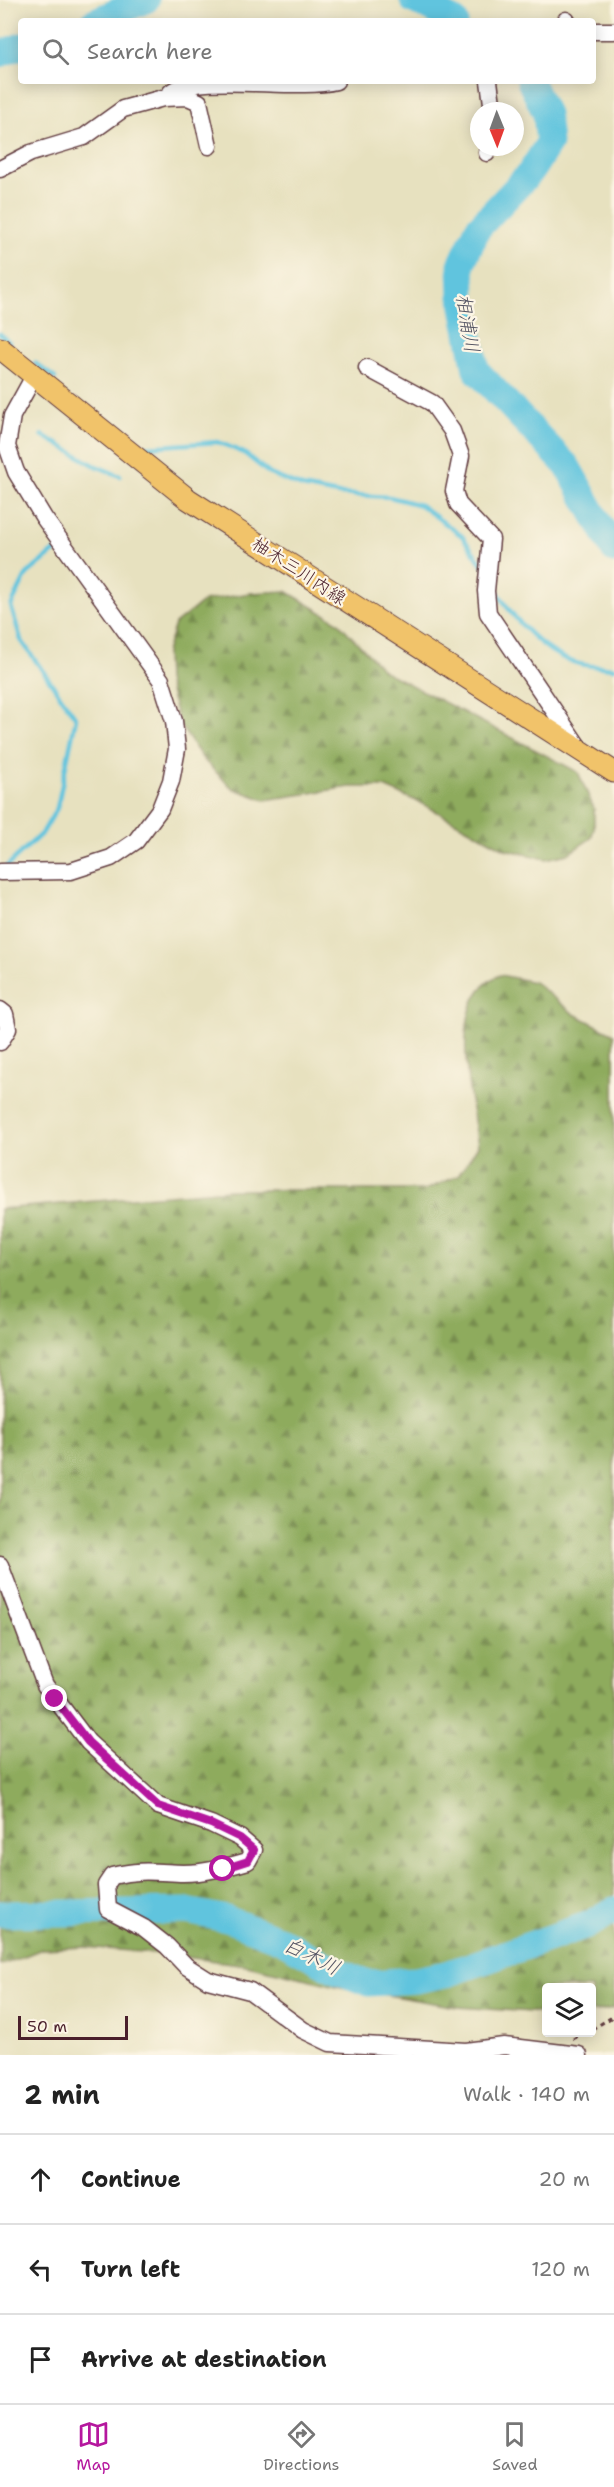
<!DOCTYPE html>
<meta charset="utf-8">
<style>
:root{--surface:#fff;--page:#f6f6f6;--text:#222;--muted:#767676;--line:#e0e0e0;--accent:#b5179e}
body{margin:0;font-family:"Shantell Sans","Klee One",sans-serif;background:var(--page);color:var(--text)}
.controls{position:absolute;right:18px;bottom:18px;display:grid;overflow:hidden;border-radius:6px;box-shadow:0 3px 15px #0003}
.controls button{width:54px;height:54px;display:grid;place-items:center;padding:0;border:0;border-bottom:2px solid var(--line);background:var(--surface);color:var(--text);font:30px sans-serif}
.compass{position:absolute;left:470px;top:102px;width:54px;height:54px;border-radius:50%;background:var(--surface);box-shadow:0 3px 15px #0003;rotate:179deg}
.scale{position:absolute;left:18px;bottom:15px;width:110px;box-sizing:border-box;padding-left:6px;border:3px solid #4a1f2b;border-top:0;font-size:16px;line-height:21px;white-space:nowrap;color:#4a1f2b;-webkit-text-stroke:4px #fcf5e5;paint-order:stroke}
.stop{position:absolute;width:18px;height:18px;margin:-14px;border:4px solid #b5179e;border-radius:50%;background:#fff}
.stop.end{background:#b5179e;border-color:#fff;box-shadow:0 2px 6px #0008}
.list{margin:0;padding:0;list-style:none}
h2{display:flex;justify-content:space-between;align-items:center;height:78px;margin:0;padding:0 24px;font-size:26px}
h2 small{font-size:20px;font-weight:400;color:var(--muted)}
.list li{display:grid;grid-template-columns:39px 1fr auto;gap:18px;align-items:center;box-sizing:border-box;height:90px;padding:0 24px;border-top:2px solid var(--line)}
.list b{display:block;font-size:22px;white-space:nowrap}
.list em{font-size:20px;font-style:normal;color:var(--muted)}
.icon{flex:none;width:33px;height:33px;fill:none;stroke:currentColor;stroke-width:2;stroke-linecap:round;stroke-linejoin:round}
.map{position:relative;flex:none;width:614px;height:2055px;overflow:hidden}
.search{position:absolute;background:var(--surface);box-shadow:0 3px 15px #0003;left:18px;right:18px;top:18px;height:66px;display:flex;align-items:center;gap:15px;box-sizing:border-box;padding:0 21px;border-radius:6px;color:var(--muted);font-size:22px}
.sheet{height:348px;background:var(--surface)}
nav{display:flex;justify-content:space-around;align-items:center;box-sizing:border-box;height:84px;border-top:2px solid var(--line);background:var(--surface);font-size:16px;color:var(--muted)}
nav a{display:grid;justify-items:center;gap:3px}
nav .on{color:var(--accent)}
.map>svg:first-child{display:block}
.forest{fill:url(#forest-firs);stroke:#6c6544;stroke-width:1.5}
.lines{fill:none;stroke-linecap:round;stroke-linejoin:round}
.stream{stroke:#60c4de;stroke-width:4.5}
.river{stroke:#60c4de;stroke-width:27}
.minor-casing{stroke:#623c41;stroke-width:19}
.major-casing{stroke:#623c41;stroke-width:23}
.path{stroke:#623c41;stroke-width:3;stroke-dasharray:4.5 4.5;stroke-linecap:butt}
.minor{stroke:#fff;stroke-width:16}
.major{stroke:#f1c36a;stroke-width:21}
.route{stroke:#b5179e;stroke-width:8}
.labels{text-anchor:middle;stroke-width:4.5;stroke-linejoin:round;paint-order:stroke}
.street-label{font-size:18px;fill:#4a1f2b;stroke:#fcf5e5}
.water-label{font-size:20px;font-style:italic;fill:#515161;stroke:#fcf5e5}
</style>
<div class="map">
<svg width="614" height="2055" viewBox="0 0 614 2055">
<defs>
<pattern id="forest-firs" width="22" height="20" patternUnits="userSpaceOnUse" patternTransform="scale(1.5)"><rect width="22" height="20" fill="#8eab5d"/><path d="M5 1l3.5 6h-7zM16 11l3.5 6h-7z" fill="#768b4d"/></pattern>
</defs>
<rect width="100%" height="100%" fill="#fcf5e5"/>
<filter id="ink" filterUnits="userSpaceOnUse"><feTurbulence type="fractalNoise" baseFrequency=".0167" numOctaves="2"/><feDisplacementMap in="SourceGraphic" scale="12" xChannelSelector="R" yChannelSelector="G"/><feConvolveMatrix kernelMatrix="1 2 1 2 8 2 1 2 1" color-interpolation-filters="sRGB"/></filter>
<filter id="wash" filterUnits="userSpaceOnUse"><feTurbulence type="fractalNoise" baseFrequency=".008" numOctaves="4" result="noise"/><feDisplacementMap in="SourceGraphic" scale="24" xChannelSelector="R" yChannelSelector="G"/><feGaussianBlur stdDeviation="1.35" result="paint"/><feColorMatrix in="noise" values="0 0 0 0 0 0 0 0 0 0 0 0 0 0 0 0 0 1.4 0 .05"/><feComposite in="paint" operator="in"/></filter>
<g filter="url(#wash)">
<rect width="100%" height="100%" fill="#e7e1bf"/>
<!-- forest -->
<path class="forest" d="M286,591L338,622L384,671L578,772L594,809V829L591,838L568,854L546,859L505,849L421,803L384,787H350L265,800L232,788L203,759L179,724L167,680L166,652L175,624L204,601L250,593Z
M500,975L534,982L574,1014L614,1034V2008L592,2012V1988H546V2013L457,2007L341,1987L247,1965L153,1953L85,1947L42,1949L0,1966V1209L229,1190H425L458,1176L478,1146C472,1099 444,997 500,975Z"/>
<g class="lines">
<!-- stream -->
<path class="stream" d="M0,334L9,342
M35,363L55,378
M42,435L94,465L120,476
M145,447L218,442L244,453L270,474L302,487L338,494L390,497L420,505L462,536L484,567
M492,582C508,613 539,650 573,662C585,667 601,666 614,668
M6,867L43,832L57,808L76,718L21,640L11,606L27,574L55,551"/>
<!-- river -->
<path class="river" d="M413,0L455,21
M95,21L146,0
M0,54L21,46
M530,81L546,114L549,143L530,173L478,228L461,265L462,296L476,370L567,466L614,550
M0,1914L186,1911L227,1919L281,1940L335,1970L368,1983L416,1980L447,1974L590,1924L614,1910"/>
</g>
</g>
<g filter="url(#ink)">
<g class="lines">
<defs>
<path id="minor" d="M566,20L567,21
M593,31H614
M489,81L493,111
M171,92C200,72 297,91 336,81
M487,153L488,147
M0,169L31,153L84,137L123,109L163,98L188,97L199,102L209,146
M367,368L432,403L452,431L461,456L454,491L458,504L491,539L486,591L488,613L580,749
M0,872L71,871L111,858L136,841L160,809L171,781L177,749L174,721L161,680L44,518L16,472L7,446L12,416L34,376
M0,1010L5,1014L8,1029L0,1042
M0,1565L45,1685L88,1742L158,1806L211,1824L240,1838L254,1850L248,1861C227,1867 205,1873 183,1873C155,1872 140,1869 112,1876L106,1885L108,1909L144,1928L167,1946L186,1966L208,1980L250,1991L303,2030L330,2043L466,2051L504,2046L579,2055"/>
<path id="major" d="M0,348L188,499L614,772"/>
</defs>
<!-- minor casing -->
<use href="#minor" class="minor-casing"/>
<!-- major casing -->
<use href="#major" class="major-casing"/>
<!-- path -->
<path class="path" d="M592,2029L614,2016
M573,2039L585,2032"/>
<!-- minor -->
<use href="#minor" class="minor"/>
<!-- major -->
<use href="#major" class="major"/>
</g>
</g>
<g class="lines" filter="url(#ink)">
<!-- route -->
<path class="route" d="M55,1699L88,1742L158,1806L211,1824L240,1838L254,1850L248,1861L223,1869"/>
</g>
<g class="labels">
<!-- street labels -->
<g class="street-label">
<text transform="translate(299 571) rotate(33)" y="6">柚木三川内線</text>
</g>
<!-- water labels -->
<g class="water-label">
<text transform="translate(468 323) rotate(81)" y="7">相浦川</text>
<text transform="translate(312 1956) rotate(26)" y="7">白木川</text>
</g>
</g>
</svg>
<div class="controls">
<button><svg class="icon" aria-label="layers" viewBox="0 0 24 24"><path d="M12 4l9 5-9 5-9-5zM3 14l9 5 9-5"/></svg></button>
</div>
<svg class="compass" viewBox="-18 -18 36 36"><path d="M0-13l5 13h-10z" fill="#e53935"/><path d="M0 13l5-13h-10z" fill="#767676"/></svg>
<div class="scale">50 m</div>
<div class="stop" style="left:223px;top:1869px"></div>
<div class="stop end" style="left:55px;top:1699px"></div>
<div class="search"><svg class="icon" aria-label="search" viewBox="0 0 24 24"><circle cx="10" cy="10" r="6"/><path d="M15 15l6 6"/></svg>Search here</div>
</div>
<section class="sheet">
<h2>2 min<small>Walk · 140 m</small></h2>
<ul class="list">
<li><svg class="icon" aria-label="ahead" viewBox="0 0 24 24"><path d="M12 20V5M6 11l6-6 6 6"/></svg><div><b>Continue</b></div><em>20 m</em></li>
<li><svg class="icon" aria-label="left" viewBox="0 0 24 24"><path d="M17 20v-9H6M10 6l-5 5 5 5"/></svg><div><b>Turn left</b></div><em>120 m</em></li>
<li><svg class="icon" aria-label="arrive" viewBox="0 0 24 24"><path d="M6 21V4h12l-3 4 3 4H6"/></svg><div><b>Arrive at destination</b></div></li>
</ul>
</section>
<nav>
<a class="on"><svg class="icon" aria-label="map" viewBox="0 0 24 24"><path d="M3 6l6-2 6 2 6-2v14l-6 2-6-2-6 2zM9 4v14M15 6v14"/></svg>Map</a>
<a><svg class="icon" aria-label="directions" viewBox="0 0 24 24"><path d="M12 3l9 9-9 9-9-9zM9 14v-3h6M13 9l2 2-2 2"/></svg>Directions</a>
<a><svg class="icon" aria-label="saved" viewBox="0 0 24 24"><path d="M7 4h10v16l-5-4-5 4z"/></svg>Saved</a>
</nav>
